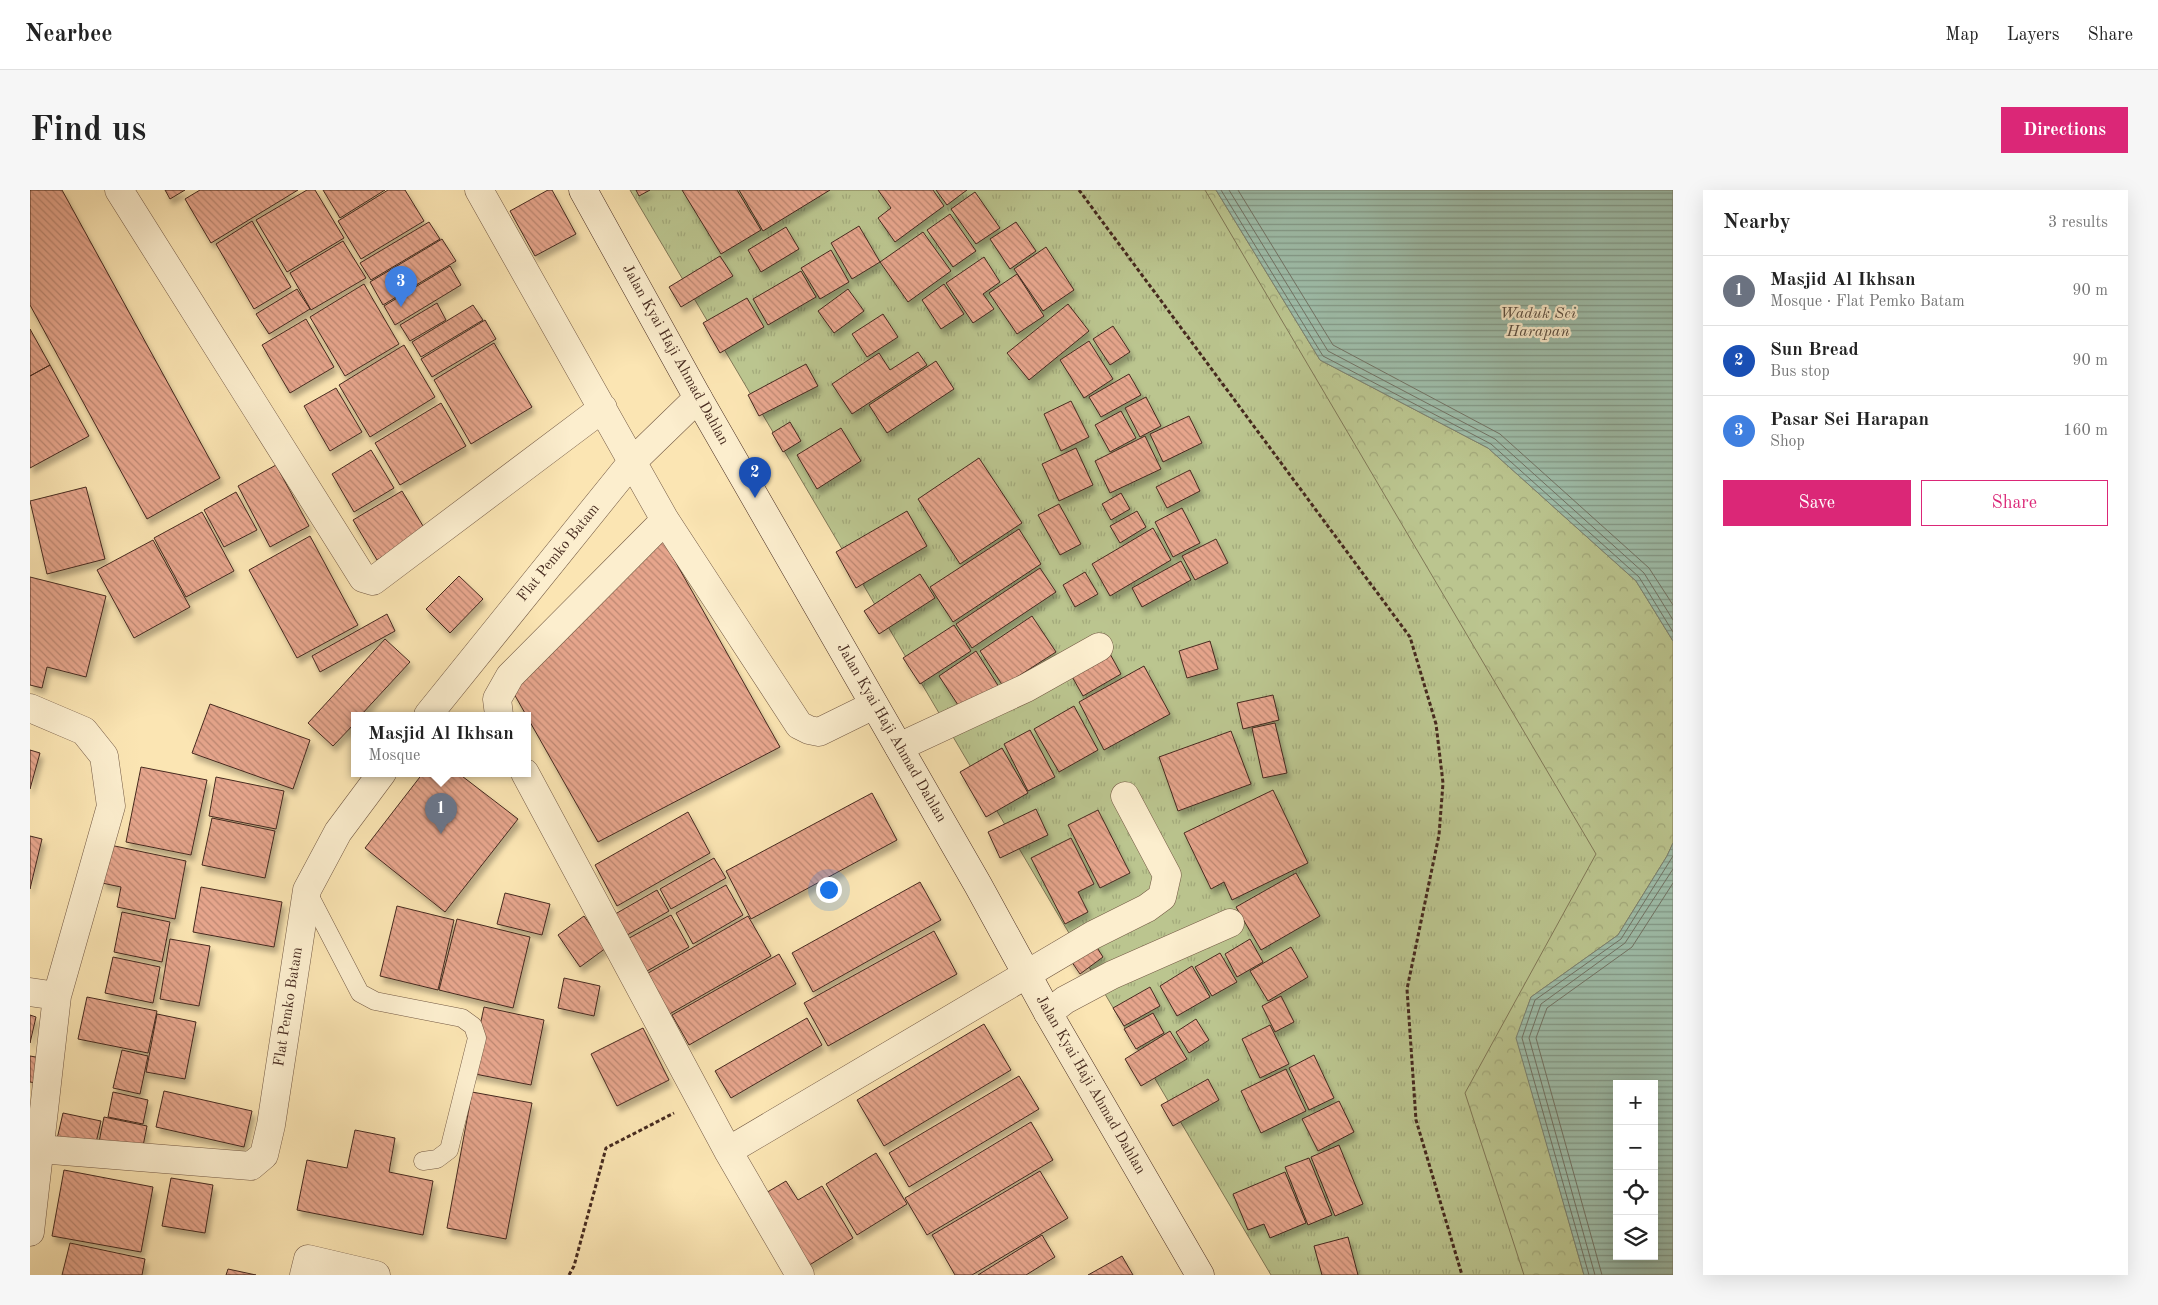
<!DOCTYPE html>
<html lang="en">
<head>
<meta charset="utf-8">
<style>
	body { margin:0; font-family:"Old Standard TT",serif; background:#f6f6f6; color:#222 }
	.controls { position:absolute; right:15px; bottom:15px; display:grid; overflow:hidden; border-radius:0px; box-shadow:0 5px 20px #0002 }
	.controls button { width:45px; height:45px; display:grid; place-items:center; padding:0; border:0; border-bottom:1px solid #e0e0e0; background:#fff; color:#222; font:25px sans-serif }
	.you { position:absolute; left:798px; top:699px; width:18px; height:18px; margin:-12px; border:4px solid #fff; border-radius:50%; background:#1a73e8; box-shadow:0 0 0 8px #1a73e833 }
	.badge { display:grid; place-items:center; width:32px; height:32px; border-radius:50%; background:#db2777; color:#fff; font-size:16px; font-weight:700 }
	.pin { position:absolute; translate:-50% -41px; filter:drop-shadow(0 1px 2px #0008) }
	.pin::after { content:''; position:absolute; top:26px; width:18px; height:15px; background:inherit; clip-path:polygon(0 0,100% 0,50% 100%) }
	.popup { position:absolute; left:321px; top:522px; width:180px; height:65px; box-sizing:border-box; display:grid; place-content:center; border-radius:0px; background:#fff; filter:drop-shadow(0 1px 4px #0005); font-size:16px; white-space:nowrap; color:#767676 }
	.popup b { font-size:19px; color:#222 }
	.popup::after { content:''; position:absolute; left:50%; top:100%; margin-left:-10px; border:10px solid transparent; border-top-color:#fff }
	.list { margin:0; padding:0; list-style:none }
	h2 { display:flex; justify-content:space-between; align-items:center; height:65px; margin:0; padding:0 20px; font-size:21px }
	h2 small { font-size:16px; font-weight:400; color:#767676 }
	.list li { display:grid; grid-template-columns:32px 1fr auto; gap:15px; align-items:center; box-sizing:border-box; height:70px; padding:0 20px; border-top:1px solid #e0e0e0 }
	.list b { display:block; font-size:19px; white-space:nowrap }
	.list p { margin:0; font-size:16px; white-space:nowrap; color:#767676 }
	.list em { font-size:16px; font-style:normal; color:#767676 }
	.actions { display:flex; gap:10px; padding:15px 20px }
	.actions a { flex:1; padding:11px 0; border:1px solid #db2777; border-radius:0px; text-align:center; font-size:18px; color:#db2777 }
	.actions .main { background:#db2777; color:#fff }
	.icon { flex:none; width:28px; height:28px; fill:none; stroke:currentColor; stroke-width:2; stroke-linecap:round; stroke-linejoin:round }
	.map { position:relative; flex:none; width:1643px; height:1085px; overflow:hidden; border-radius:0px }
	header { display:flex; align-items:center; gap:30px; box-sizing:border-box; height:70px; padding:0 25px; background:#fff; border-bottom:1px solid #e0e0e0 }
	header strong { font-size:24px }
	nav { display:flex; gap:28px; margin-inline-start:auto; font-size:18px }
	.intro { display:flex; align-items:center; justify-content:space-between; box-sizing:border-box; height:120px; padding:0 30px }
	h1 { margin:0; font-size:35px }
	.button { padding:12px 22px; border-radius:0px; background:#db2777; color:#fff; font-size:18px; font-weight:700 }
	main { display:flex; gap:30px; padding:0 30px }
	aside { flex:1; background:#fff; border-radius:0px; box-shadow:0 5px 20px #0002 }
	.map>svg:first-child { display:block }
	.forest { fill:url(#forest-crowns); stroke:#807857 }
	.park { fill:url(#park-tufts); stroke:#807857 }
	.water { fill:url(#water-rules); stroke:#7b8374; fill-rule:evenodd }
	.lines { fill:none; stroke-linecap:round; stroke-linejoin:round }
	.shore { stroke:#727466; stroke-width:1 }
	.building { fill:url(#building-back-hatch); stroke:#462a1f; filter:url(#shadow) }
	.service-casing { stroke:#735944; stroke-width:19 }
	.minor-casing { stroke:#735944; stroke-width:29 }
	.secondary-casing { stroke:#462a1f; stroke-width:29 }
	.path { stroke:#462a1f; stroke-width:3; stroke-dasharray:4 2.5; stroke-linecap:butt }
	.service { stroke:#fceece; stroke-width:18 }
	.minor { stroke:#fceece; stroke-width:28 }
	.secondary { stroke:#fceece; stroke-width:28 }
	.labels { text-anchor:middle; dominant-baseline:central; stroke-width:4.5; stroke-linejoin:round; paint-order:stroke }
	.street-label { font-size:15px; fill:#462a1f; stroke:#fceece }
	.water-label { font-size:16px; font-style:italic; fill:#5c4f42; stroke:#fceece }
</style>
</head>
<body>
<header>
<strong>Nearbee</strong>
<nav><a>Map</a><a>Layers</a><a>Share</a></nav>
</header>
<div class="intro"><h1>Find us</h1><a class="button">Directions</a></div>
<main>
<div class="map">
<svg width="1643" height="1085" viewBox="0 0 1643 1085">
	<defs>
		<pattern id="forest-crowns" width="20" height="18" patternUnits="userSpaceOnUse" patternTransform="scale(1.25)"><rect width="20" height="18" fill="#bbc58f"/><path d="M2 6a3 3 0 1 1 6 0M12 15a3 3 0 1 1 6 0" fill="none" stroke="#a2a97b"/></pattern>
		<pattern id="park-tufts" width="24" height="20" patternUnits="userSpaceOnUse" patternTransform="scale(1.25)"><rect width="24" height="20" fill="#bbc58f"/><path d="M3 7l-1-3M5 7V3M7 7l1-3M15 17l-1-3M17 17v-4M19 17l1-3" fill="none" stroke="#a2a97b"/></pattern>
		<pattern id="water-rules" width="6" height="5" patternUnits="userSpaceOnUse" patternTransform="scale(1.25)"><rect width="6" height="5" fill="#9fbfac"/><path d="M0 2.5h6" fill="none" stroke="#839b8b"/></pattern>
		<pattern id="building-back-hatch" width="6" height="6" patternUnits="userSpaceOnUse" patternTransform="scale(1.25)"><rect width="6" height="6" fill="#e6a58c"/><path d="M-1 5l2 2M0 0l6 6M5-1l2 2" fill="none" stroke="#bc8772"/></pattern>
		<filter id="shadow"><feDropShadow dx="3" dy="5.5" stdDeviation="2.5" flood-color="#0004"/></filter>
	</defs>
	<rect width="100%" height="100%" fill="#fbe5b3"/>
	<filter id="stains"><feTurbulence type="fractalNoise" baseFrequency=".004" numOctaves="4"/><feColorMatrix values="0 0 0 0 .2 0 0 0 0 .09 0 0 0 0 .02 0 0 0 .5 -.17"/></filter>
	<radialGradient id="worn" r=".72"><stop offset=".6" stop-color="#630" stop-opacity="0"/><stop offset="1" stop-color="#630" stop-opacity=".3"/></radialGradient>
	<!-- forest -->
	<path class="forest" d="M1123,0H1186L1290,170L1458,258L1606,391L1643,451V653L1637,666L1588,745L1501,807L1487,848L1554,1085H1400Z"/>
	<!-- park -->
	<path class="park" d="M600,0H1175L1566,664L1435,903L1494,1085H1241Z"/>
	<!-- water -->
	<path class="water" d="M1186,0H1643V451L1606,391L1458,258L1290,170Z
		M1643,653V1085H1554L1486,848L1501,807L1588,745L1637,666ZM1587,894H1624V1066H1587Z"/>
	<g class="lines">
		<!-- shore -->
		<path class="shore" d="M1191,0L1293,166L1461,254L1609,387L1643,442
			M1199,0L1298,161L1465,249L1614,383L1643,430
			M1208,0L1303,155L1470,244L1619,378L1643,415
			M1559,1085L1492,848L1505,810L1591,749L1643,666
			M1565,1085L1499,848L1511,814L1595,753L1643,679
			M1572,1085L1506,848L1517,818L1602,757L1643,693"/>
	</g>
	<!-- building -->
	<path class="building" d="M0,0H32L190,288L117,329L0,115Z
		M135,0H155L140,9Z
		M170,0H268L181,53L155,9Z
		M277,0H285L314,48L257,82L226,30Z
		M293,0H355L310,28Z
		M358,0H375L394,31L331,69L308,31Z
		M518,0H522L546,44L505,66L480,21Z
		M606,0H620L609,6Z
		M652,0H707L731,40L691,64Z
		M709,0H800L733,41Z
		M848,0H903L914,16L865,52L848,28L861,18Z
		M906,0H937L917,15Z
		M945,2L970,38L946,54L921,19Z
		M920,24L946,61L923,77L897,40Z
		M222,31L261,97L224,119L186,54Z
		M399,32L410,49L341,90L330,73Z
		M986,32L1006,61L980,79L960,49Z
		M829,36L850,72L822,89L801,53Z
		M756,37L769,59L731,82L718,60Z
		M893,42L921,81L878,112L850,72Z
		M412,49L426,71L353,115L340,92Z
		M313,51L336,88L281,120L260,83Z
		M1016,57L1044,100L1013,121L984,79Z
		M801,60L819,92L790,109L771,78Z
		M690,66L703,86L651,117L639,97Z
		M954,67L970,92L953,104L964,119L943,133L916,93Z
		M420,76L431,95L365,135L354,116Z
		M771,81L786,107L738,135L723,109Z
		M987,84L1014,126L987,144L959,103Z
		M334,94L369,154L315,186L280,127Z
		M914,94L934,124L911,139L892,110Z
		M267,99L280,119L239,144L226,124Z
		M818,99L834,121L804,143L788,121Z
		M717,108L734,137L690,163L673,133Z
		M407,113L416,130L380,151L370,135Z
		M1038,114L1059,141L999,190L977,163Z
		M443,115L453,130L391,167L382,152Z
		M853,124L868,147L837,167L822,144Z
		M276,129L304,177L260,203L232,155Z
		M455,130L466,149L402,187L391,169Z
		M1083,136L1100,162L1080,175L1063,149Z
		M0,139L20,175L0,186Z
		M1059,151L1083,189L1054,208L1030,170Z
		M464,153L502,217L441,254L404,190Z
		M374,155L405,207L340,247L309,195Z
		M888,162L897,175L822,224L802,194L849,163L860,180Z
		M906,171L924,199L857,243L839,215Z
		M776,174L788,196L729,226L718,205Z
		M20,175L59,246L0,278V186Z
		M1099,184L1111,205L1071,227L1059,207Z
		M306,198L332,242L300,261L274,216Z
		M1116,207L1131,236L1110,247L1095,218Z
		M1041,211L1059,247L1031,261L1014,224Z
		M411,213L436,256L370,295L345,253Z
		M1091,221L1106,248L1080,262L1065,235Z
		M1159,226L1172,253L1133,272L1120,244Z
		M760,232L771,251L753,262L742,243Z
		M811,238L831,271L787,299L767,265Z
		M1115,246L1131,279L1080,303L1065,271Z
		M1046,258L1063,295L1029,311L1012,274Z
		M341,260L364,298L324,322L302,284Z
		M949,268L992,333L930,374L888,309Z
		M246,275L279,336L240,357L208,296Z
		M1160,280L1170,301L1137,318L1126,297Z
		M56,297L75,369L17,384L0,311Z
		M372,301L396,341L347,370L323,330Z
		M206,302L227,340L194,357L174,320Z
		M1091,303L1100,319L1081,330L1072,314Z
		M1029,314L1051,354L1030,365L1008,325Z
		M1152,318L1170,353L1143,367L1125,332Z
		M877,321L897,356L826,398L806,362Z
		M1107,321L1116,337L1090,353L1080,336Z
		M172,322L204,381L156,407L124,348Z
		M1123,338L1141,370L1080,406L1062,374Z
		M989,339L1011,374L923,432L900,397Z
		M280,346L328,435L267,468L219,380Z
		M632,348L750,557L568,652L483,502Z
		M1186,349L1198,373L1165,390L1152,366Z
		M123,350L160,417L104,448L67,380Z
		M1151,371L1161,390L1112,417L1102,398Z
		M1010,378L1026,402L942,458L926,434Z
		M1055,382L1068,404L1045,417L1033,395Z
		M890,384L905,408L849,444L834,421Z
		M429,386L453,409L420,443L396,419Z
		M0,387L76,406L56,487L17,477L12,498L0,495Z
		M357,424L365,441L290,482L282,466Z
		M1002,426L1026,462L973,496L950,461Z
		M924,435L941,461L890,494L873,468Z
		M355,449L380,472L331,525H325V533L303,556L278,533Z
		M1180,451L1188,479L1157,488L1149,461Z
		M946,461L969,497L932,521L909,486Z
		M1079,462L1091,484L1053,506L1040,483Z
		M1114,476L1140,524L1074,560L1049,512Z
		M1243,505L1249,530L1213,539L1207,513Z
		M180,514L280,550L263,599L162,563Z
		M1044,516L1068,560L1029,582L1004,539Z
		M1245,533L1257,583L1233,588L1222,538Z
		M1000,540L1025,587L998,601L974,554Z
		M1201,541L1221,594L1148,621L1129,567Z
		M972,558L998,603L956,627L930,582Z
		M0,560L10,563L0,599Z
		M111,577L177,590L161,665L96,652Z
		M393,583H428L488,629L415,722L335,658Z
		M186,587L254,601L246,639L179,626Z
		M1243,600L1278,673L1202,710L1194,692L1181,699L1154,643Z
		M842,603L867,650L721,729L696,681Z
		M1006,619L1018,645L970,668L958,642Z
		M1068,620L1100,683L1070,698L1038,635Z
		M658,622L680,663L587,716L565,675Z
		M182,628L245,641L235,688L172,675Z
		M0,646L12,649L0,699Z
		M1041,648L1064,694L1048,702L1058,722L1035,734L1001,668Z
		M80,655L156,671L145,729L87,717L91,697L72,693Z
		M684,668L696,688L641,719L630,699Z
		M1266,683L1290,726L1231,760L1206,717Z
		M890,692L911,730L783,802L762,763Z
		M696,695L713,725L663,754L646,723Z
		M171,697L252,712L244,757L163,742Z
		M627,700L639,721L592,748L580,727Z
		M475,703L520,714L512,745L467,734Z
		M367,716L424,730L408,800L350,786Z
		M92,722L140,732L132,772L84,762Z
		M641,725L659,757L610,785L592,752Z
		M554,726L576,758L550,777L528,745Z
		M718,726L741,766L636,826L613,786Z
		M427,729L500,747L483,818L409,800Z
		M904,741L927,784L798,856L774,813Z
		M1061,748L1073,767L1050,784L1037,765Z
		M140,749L180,756L169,816L130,809Z
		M1220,749L1233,772L1207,787L1195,764Z
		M1261,757L1278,787L1238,811L1220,781Z
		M1190,763L1207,792L1182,806L1165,777Z
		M749,764L766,794L659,855L642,825Z
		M83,767L130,777L123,813L75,803Z
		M1162,776L1180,807L1147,826L1130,796Z
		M534,788L570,796L564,826L528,818Z
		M1120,797L1130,816L1094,836L1083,818Z
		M1251,806L1264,832L1245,842L1232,816Z
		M57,807L127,821L118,863L48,849Z
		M454,817L514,830L501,895L440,883Z
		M1123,823L1134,843L1106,859L1094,839Z
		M127,824L166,832L155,889L116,882Z
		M0,825L6,827L0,853Z
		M777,828L792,855L701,908L685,881Z
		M1166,829L1179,850L1159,863L1146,842Z
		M954,834L981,880L854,956L827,910Z
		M1240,835L1259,874L1230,888L1212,849Z
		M613,838L639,890L587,916L561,864Z
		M1140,841L1157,869L1111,896L1095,869Z
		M92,860L118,866L110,904L83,898Z
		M1284,865L1304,908L1279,920L1259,878Z
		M0,866L17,869L12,894L0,892Z
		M1256,879L1276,921L1231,943L1211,901Z
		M989,886L1009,919L879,997L859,963Z
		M1178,889L1189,910L1143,936L1131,915Z
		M134,901L222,921L214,957L126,937Z
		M83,902L118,910L113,934L78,927Z
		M442,902L502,913L476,1049L417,1038Z
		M1309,911L1324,942L1288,961L1272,929Z
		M33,923L71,931L65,957L27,949Z
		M74,927L117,936L112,961L69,952Z
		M1001,932L1023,970L897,1045L875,1008Z
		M325,940L365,948L359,982L403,991L393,1045L267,1020L277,970L317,978Z
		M1309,955L1333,1014L1305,1026L1281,967Z
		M846,963L877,1014L827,1045L796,994Z
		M1279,968L1302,1025L1278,1035L1255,977Z
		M34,980L123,997L111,1062L22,1046Z
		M1010,981L1038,1028L942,1085H925L902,1045Z
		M1255,982L1276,1033L1240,1048L1234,1034L1218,1040L1203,1004Z
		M141,988L183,995L175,1043L132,1036Z
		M756,991L768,1010L792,996L823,1048L773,1079L729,1007Z
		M1012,1045L1025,1067L996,1085H948Z
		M1318,1047L1328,1085H1292L1284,1056Z
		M40,1053L115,1069L112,1085H32Z
		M1092,1066L1103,1085H1058Z
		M198,1079L226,1085H196Z"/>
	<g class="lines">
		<!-- service casing -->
		<g class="service-casing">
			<path id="service" d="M277,701L330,803L345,811L432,828L443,836L447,848L419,960L407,969L393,971"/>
		</g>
		<!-- minor casing -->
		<g class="minor-casing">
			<path id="minor" d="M89,0L333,388L343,391L573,218
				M449,0L635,330L769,535L779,540L789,542L844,515
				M0,518L54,541L74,566L81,616L27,806L0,1042
				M398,525L602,272L668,208
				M469,525L467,509L480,486L635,330
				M869,557L996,498L1069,457
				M495,583L698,961L770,1085
				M0,802L27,806
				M1018,823L1035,810L1082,785L1200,733
				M9,959L221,976L234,965L241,935L277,700L308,642L352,583
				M698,961L1063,745L1117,718L1132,707L1137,685L1095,606
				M274,1085L278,1069L346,1085"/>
		</g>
		<!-- secondary casing -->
		<g class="secondary-casing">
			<path id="secondary" d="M553,0L668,208L948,695L1018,823L1170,1085"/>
		</g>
		<!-- path -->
		<path class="path" d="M1049,0L1380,447L1406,534L1413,593L1409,645L1377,799L1386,930L1432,1085
			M539,1085L544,1076L576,958L644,923"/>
		<!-- service -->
		<use href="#service" class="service"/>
		<!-- minor -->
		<use href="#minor" class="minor"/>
		<!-- secondary -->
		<use href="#secondary" class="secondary"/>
	</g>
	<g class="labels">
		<!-- street labels -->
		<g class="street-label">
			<text transform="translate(645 165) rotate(61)">Jalan Kyai Haji Ahmad Dahlan</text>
			<text transform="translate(529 363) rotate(-51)">Flat Pemko Batam</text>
			<text transform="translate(861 543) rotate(60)">Jalan Kyai Haji Ahmad Dahlan</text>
			<text transform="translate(259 817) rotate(-81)">Flat Pemko Batam</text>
			<text transform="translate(1060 895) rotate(60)">Jalan Kyai Haji Ahmad Dahlan</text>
		</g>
		<!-- water labels -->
		<g class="water-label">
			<text x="1508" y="124">Waduk Sei<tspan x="1508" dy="18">Harapan</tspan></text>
		</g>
	</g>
	<rect width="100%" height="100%" filter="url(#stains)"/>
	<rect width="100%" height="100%" fill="url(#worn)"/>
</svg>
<div class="controls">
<button>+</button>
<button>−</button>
<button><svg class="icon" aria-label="locate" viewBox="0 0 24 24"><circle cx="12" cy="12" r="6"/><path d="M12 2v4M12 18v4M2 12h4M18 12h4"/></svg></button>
<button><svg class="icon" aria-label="layers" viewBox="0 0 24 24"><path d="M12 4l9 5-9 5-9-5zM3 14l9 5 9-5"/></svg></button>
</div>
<div class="you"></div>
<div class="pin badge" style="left:411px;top:644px;background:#6b7280">1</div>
<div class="popup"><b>Masjid Al Ikhsan</b>Mosque</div>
<div class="pin badge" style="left:725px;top:308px;background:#1a4fb4">2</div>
<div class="pin badge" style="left:371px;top:117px;background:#3f7fe0">3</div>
</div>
<aside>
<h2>Nearby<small>3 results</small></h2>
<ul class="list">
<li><span class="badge" style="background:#6b7280">1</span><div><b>Masjid Al Ikhsan</b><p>Mosque · Flat Pemko Batam</p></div><em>90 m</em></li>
<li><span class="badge" style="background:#1a4fb4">2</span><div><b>Sun Bread</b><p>Bus stop</p></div><em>90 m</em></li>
<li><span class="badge" style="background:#3f7fe0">3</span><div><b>Pasar Sei Harapan</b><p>Shop</p></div><em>160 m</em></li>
</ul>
<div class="actions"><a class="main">Save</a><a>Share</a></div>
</aside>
</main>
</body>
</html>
